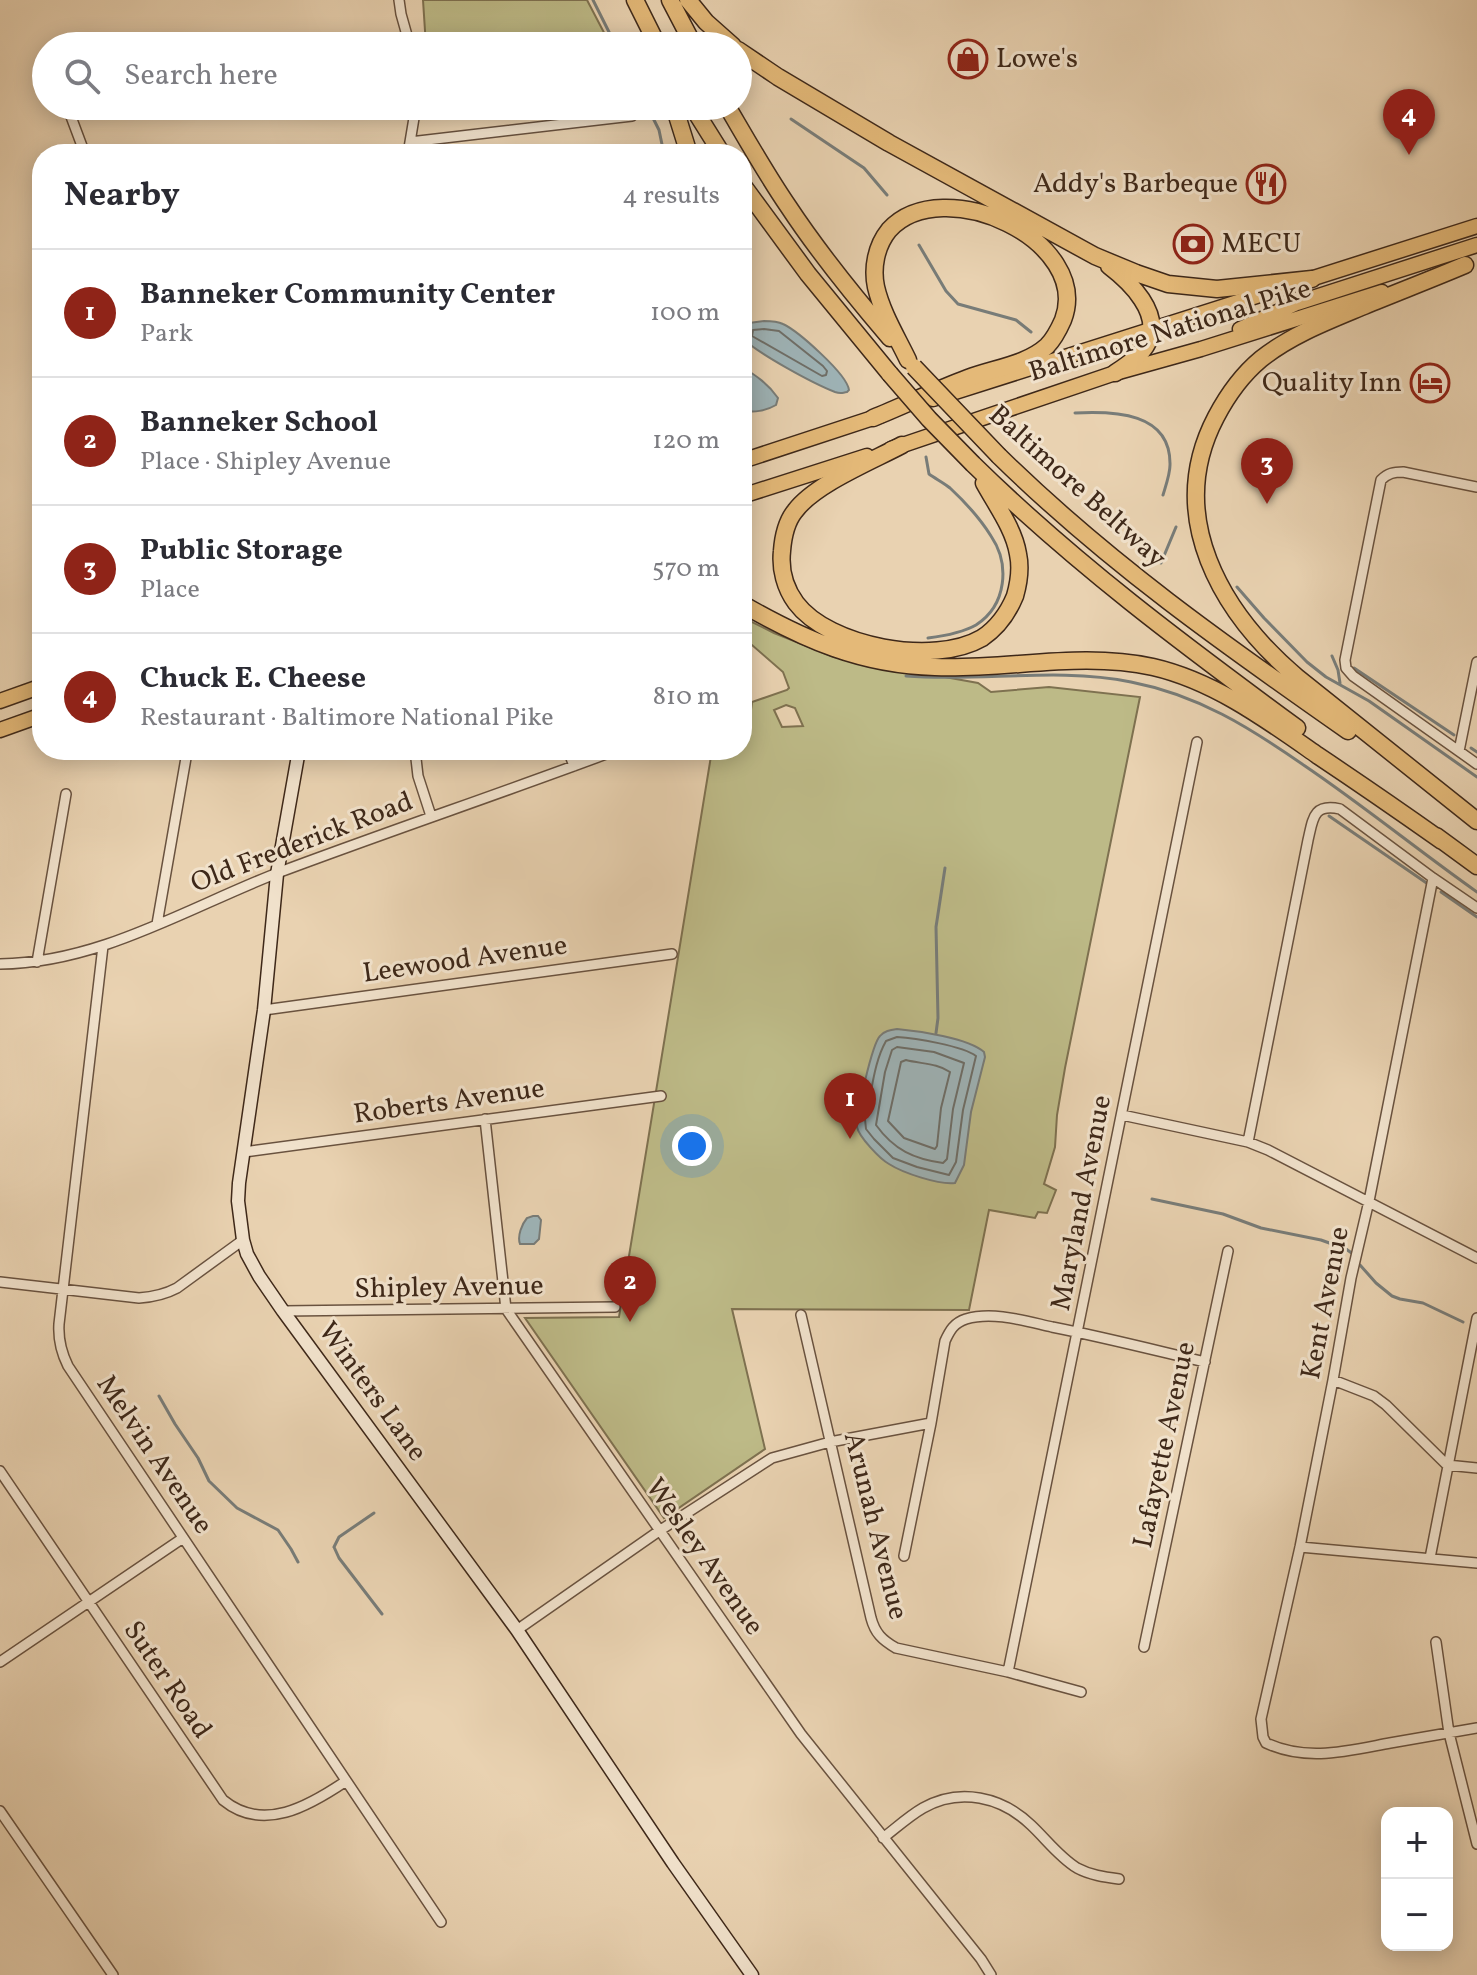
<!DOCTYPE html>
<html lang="en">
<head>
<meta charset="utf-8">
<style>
	body { margin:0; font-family:Vollkorn,serif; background:#f2f2f3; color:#2b2b33 }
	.controls { position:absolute; right:24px; bottom:24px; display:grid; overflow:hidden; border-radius:16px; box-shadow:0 4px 20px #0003 }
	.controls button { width:72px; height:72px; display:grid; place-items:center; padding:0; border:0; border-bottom:2px solid #e1e1e2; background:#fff; color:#2b2b33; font:40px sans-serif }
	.you { position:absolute; left:692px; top:1146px; width:28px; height:28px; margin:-20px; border:6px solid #fff; border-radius:50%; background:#1a73e8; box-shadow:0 0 0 12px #1a73e833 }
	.badge { display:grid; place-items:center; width:52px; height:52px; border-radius:50%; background:#8f2418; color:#fff; font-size:26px; font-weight:700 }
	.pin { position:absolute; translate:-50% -66px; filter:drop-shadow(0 2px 4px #0008) }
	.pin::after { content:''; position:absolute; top:42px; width:28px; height:24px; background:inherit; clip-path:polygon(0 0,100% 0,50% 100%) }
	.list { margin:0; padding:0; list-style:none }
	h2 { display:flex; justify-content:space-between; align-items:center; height:104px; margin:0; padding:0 32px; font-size:34px }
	h2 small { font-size:26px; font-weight:400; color:#7c7c81 }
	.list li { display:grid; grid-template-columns:52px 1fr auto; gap:24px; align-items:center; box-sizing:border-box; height:128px; padding:0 32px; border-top:2px solid #e1e1e2 }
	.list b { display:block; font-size:30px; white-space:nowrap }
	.list p { margin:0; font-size:26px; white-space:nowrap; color:#7c7c81 }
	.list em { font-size:26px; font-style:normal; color:#7c7c81 }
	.icon { flex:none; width:44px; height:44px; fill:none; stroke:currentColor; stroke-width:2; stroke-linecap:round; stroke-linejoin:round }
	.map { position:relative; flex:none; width:1477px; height:1975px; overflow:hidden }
	.search { position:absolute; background:#fff; box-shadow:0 4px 20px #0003; left:32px; top:32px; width:720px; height:88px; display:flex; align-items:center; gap:20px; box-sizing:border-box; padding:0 28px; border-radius:44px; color:#7c7c81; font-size:30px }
	.panel { position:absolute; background:#fff; box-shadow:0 4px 20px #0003; left:32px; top:144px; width:720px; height:616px; border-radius:32px }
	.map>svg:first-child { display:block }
	.green { fill:#bdba87; stroke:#7e7150; stroke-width:2; fill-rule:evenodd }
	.water { fill:#9eb4b8; stroke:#787c78; stroke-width:2 }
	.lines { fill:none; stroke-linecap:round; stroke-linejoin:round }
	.shore { stroke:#6e6e68; stroke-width:2 }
	.stream { stroke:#787c78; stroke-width:3 }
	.street-casing { stroke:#69523f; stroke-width:12 }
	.secondary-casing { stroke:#3e2819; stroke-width:15 }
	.primary-casing { stroke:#3e2819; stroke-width:17 }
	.highway-casing { stroke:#3e2819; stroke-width:19 }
	.street { stroke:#f1e2cc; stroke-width:9 }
	.secondary { stroke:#f1e2cc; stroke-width:12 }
	.primary { stroke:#e4b978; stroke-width:14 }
	.highway { stroke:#e4b978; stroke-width:16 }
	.highway-bridge-casing { stroke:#3e2819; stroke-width:19; stroke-linecap:butt }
	.highway-bridge { stroke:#e4b978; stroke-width:16 }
	.labels { text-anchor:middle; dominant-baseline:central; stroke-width:6; stroke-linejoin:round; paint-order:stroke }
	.poi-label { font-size:28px; fill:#3e2819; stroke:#f1e2cc; text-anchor:start }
	.street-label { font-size:28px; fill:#3e2819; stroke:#f1e2cc }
</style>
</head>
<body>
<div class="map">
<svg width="1477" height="1975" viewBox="0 0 1477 1975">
	<rect width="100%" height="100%" fill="#e9d2b1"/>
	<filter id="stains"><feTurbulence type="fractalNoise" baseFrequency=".0025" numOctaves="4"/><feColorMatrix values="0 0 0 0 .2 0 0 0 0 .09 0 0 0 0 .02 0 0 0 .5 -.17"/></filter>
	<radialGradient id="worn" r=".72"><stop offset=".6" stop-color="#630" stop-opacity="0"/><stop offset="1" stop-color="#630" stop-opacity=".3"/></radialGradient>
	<!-- green -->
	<path class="green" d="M423,0H587L611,46H426Z
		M742,617L774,633L834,657L978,683L991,692L1049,687L1140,697L1065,1068L1057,1115L1055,1147L1044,1184L1056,1190L1047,1213L1038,1212L1035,1218L989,1210L969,1310L732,1309L765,1449L664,1518L525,1318L619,1317L712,750H742V713L751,710L752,702L787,690L789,688L783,672L752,645L742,640ZM786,705L795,708L803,726L782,727L774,710Z"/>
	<!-- water -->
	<path class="water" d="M764,321C769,321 777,321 783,324C798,331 847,374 849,390L847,392C841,393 841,394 835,392C812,383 759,354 742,338V326L749,323Z
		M742,367C757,376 768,384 778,398L776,405C766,411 753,413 742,410Z
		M897,1029C919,1031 968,1038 984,1052L985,1057L971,1112L964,1165L955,1183C939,1185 903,1173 889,1164C880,1159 859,1137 857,1127C856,1116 872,1044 880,1036C884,1031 890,1030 897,1029Z
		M533,1216H538L541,1220L539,1239L534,1244H520C517,1236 522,1224 527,1218Z"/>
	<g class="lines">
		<!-- shore -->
		<path class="shore" d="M764,329L779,331L823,366L827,371L826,375L822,376L752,336L753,330Z
			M897,1037C915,1038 963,1046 976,1056L963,1110L956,1162L949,1175L917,1167L893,1158L874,1139L866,1129L865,1119C872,1094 873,1064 886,1041Z
			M897,1047L934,1052L964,1063L953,1109L947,1159L943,1163C914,1159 894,1150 876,1125L885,1072L892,1050Z
			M906,1060C921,1064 937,1063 950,1072L941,1108L937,1146L935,1149L904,1138L888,1121L901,1062Z"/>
		<!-- stream -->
		<path class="stream" d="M593,0L616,46
			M647,106L659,130L664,154
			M791,119L864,168L887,195
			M919,245L946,291L958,304L1016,320L1031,332
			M1075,413C1114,411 1171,412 1170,465C1170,474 1166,485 1163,495
			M926,457L929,474C936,479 944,483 950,488C964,501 981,520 991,536C1010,564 1007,605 976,625C962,633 944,636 928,638
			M1161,563L1176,527
			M1237,587L1264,618L1307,662L1326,677L1369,701L1477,777
			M1332,656L1338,670L1340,683
			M1354,668L1454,735
			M906,676C980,682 1058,667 1131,682C1198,695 1249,727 1305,766C1364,806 1419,851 1477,892
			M1471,748L1477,752
			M1329,816L1428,884
			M1441,892L1477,917
			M936,1033L938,1018L936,927L945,868
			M1152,1199L1223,1214L1261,1228L1321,1240L1346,1249L1353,1254
			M1360,1265L1376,1283L1392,1296L1400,1299L1423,1303L1463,1322
			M159,1396L175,1424L198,1458L209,1481L237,1508L278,1530L291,1549L298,1562
			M334,1547L339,1558L382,1614
			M334,1547L339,1537L374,1513"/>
		<!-- street casing -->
		<g class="street-casing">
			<path id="street" d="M399,0L401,14L410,46
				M67,106L85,154
				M410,142L632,116
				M408,154L416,106
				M1477,487L1403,472C1394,472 1388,473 1381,480L1345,660L1346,668L1353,676L1477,764
				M415,750L418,776L431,816
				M568,750L574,766
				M1459,751L1477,662
				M1433,878L1369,1201L1351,1278L1333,1380L1300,1547L1261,1719L1263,1737L1266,1743C1307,1762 1347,1751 1390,1743C1419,1738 1448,1733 1477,1728
				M157,924L186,758
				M103,946L59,1324C58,1340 61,1352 68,1366L441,1922
				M37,962L66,794
				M0,964C100,963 189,907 280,872C392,830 505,792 617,750
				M264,1010L672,954
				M1122,1115L1248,1142L1268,1150L1477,1258
				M485,1119L506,1309L801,1734L981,1959L991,1975
				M1248,1142L1308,840C1313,819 1313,803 1340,809L1433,878L1477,908
				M244,1152L661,1096
				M0,1282L139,1298C153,1297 164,1295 177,1288L243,1240
				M283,1311L615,1307
				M801,1315L871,1618C875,1633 882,1640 896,1648L1008,1672L1081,1692
				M1333,1380L1374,1396L1386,1405L1447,1465L1477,1468
				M0,1471L223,1800C263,1833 309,1806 346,1781
				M1300,1547L1477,1563
				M904,1556L931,1423L945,1341C950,1330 954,1323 966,1319C993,1311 1025,1321 1052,1327C1103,1337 1154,1350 1205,1362
				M1430,1558L1477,1318
				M517,1630L659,1531L772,1458L830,1442L931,1423
				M1436,1642L1449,1733L1477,1844
				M1144,1647L1228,1251
				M0,1662L183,1538
				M1008,1672L1197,742
				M0,1811L113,1975
				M883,1838C896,1828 909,1816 923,1808C960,1787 1002,1797 1031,1825C1046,1839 1059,1857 1077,1868C1090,1875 1104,1877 1119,1879"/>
		</g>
		<!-- secondary casing -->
		<g class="secondary-casing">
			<path id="secondary" d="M299,750L277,874L264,1010L239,1183L238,1201L243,1240L247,1254L259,1276L283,1311L517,1630L673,1863L752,1975"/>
		</g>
		<!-- primary casing -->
		<g class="primary-casing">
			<path id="primary" d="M1240,329L1297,303L1477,245
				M933,399L1477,226
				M891,449L1115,373L1201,349L1382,292
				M742,461L882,415
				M742,496L867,456
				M0,701L42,686
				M0,730L42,715"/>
		</g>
		<!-- highway casing -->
		<g class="highway-casing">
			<path id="highway" d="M635,0L658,46
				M670,0L694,46
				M688,0L706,22L733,46
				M738,50L778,77L889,143L1095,256L1136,273L1168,284L1217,289L1312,279
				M674,106L689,154
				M692,106L722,154
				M727,106C747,140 766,174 788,206C819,253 854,296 890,338
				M742,184L808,274L890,374
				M1465,265C1432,279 1398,292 1364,306C1328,321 1291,335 1261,359C1243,374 1227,396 1216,417C1164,516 1221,613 1298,678L1477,821
				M1109,266C1130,282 1162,313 1148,342C1142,355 1127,365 1115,373
				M873,418C905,405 936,390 968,378C994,368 1026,365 1047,346C1054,339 1059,329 1063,320C1093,241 943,171 889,230C876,246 872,268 876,287C882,313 897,337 908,360
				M902,445C872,461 815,484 795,511C786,522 783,538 782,551C780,569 785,588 796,603C829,647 934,666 982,638C997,628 1008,613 1015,596C1019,582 1021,568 1018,554C1014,529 996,505 984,483
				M999,456C1107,562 1225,645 1348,731
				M973,464C1074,563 1184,645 1297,728
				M742,604C805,640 861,665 935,667C1008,670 1080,651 1153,667C1214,681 1267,720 1317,755C1359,783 1401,812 1442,841
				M1436,836L1477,866"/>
		</g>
		<!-- street -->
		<use href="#street" class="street"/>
		<!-- secondary -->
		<use href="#secondary" class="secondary"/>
		<!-- primary -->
		<use href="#primary" class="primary"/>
		<!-- highway -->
		<use href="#highway" class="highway"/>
		<!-- highway-bridge casing -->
		<g class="highway-bridge-casing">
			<path id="highway-bridge" d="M914,367L999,456
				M890,374L929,419L973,464"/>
		</g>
		<!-- highway-bridge -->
		<use href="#highway-bridge" class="highway-bridge"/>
	</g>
	<!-- icons -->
	<defs>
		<g id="shop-ring" transform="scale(2)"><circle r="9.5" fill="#f1e2cc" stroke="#8f2418" stroke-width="1.5"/><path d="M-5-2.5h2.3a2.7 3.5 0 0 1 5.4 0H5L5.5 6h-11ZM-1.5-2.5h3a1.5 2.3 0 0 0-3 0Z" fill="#8f2418"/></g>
		<g id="restaurant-ring" transform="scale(2)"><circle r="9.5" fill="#f1e2cc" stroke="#8f2418" stroke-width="1.5"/><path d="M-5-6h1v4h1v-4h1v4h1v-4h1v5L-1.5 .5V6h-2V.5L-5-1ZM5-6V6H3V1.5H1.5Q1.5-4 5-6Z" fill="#8f2418"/></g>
		<g id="bank-ring" transform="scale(2)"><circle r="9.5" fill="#f1e2cc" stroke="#8f2418" stroke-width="1.5"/><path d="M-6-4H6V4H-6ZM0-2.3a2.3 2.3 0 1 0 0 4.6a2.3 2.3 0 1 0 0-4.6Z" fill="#8f2418"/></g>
		<g id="hotel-ring" transform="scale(2)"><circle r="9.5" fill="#f1e2cc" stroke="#8f2418" stroke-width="1.5"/><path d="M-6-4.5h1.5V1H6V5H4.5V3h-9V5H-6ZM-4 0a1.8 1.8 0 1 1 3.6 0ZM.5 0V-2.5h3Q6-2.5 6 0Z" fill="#8f2418"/></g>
	</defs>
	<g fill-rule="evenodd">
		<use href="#shop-ring" x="968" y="59"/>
		<use href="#restaurant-ring" x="1266" y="184"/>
		<use href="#bank-ring" x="1193" y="244"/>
		<use href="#hotel-ring" x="1430" y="383"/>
	</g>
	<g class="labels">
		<!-- poi labels -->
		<g class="poi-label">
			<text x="996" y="59">Lowe's</text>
			<text x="1238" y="184" text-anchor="end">Addy's Barbeque</text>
			<text x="1221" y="244">MECU</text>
			<text x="1402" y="383" text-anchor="end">Quality Inn</text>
		</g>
		<!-- street labels -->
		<g class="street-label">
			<text transform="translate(1170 331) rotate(-17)">Baltimore National Pike</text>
			<text transform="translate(1077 487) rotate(42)">Baltimore Beltway</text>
			<text transform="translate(302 843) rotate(-21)">Old Frederick Road</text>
			<text transform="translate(465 960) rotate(-8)">Leewood Avenue</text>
			<text transform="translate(449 1102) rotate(-8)">Roberts Avenue</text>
			<text transform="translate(1082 1203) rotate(-79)">Maryland Avenue</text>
			<text transform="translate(449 1288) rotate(-1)">Shipley Avenue</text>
			<text transform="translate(1326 1303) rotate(-79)">Kent Avenue</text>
			<text transform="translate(372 1392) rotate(54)">Winters Lane</text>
			<text transform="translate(1165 1445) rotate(-78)">Lafayette Avenue</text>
			<text transform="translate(154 1455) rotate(56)">Melvin Avenue</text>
			<text transform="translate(875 1526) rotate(76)">Arunah Avenue</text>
			<text transform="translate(704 1557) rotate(55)">Wesley Avenue</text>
			<text transform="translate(167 1680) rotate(56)">Suter Road</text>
		</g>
	</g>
	<rect width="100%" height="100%" filter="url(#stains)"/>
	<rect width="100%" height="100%" fill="url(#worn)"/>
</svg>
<div class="controls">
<button>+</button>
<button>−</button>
</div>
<div class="you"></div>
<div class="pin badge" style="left:850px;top:1139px">1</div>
<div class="pin badge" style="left:630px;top:1322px">2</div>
<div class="pin badge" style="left:1267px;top:504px">3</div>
<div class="pin badge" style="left:1409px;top:155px">4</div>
<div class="search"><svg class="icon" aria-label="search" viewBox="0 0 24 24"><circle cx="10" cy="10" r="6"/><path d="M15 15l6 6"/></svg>Search here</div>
<section class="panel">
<h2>Nearby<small>4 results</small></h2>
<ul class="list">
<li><span class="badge">1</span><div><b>Banneker Community Center</b><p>Park</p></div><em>100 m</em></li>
<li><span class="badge">2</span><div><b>Banneker School</b><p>Place · Shipley Avenue</p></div><em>120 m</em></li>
<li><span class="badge">3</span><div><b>Public Storage</b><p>Place</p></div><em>570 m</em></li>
<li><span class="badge">4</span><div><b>Chuck E. Cheese</b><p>Restaurant · Baltimore National Pike</p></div><em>810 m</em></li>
</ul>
</section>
</div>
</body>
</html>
